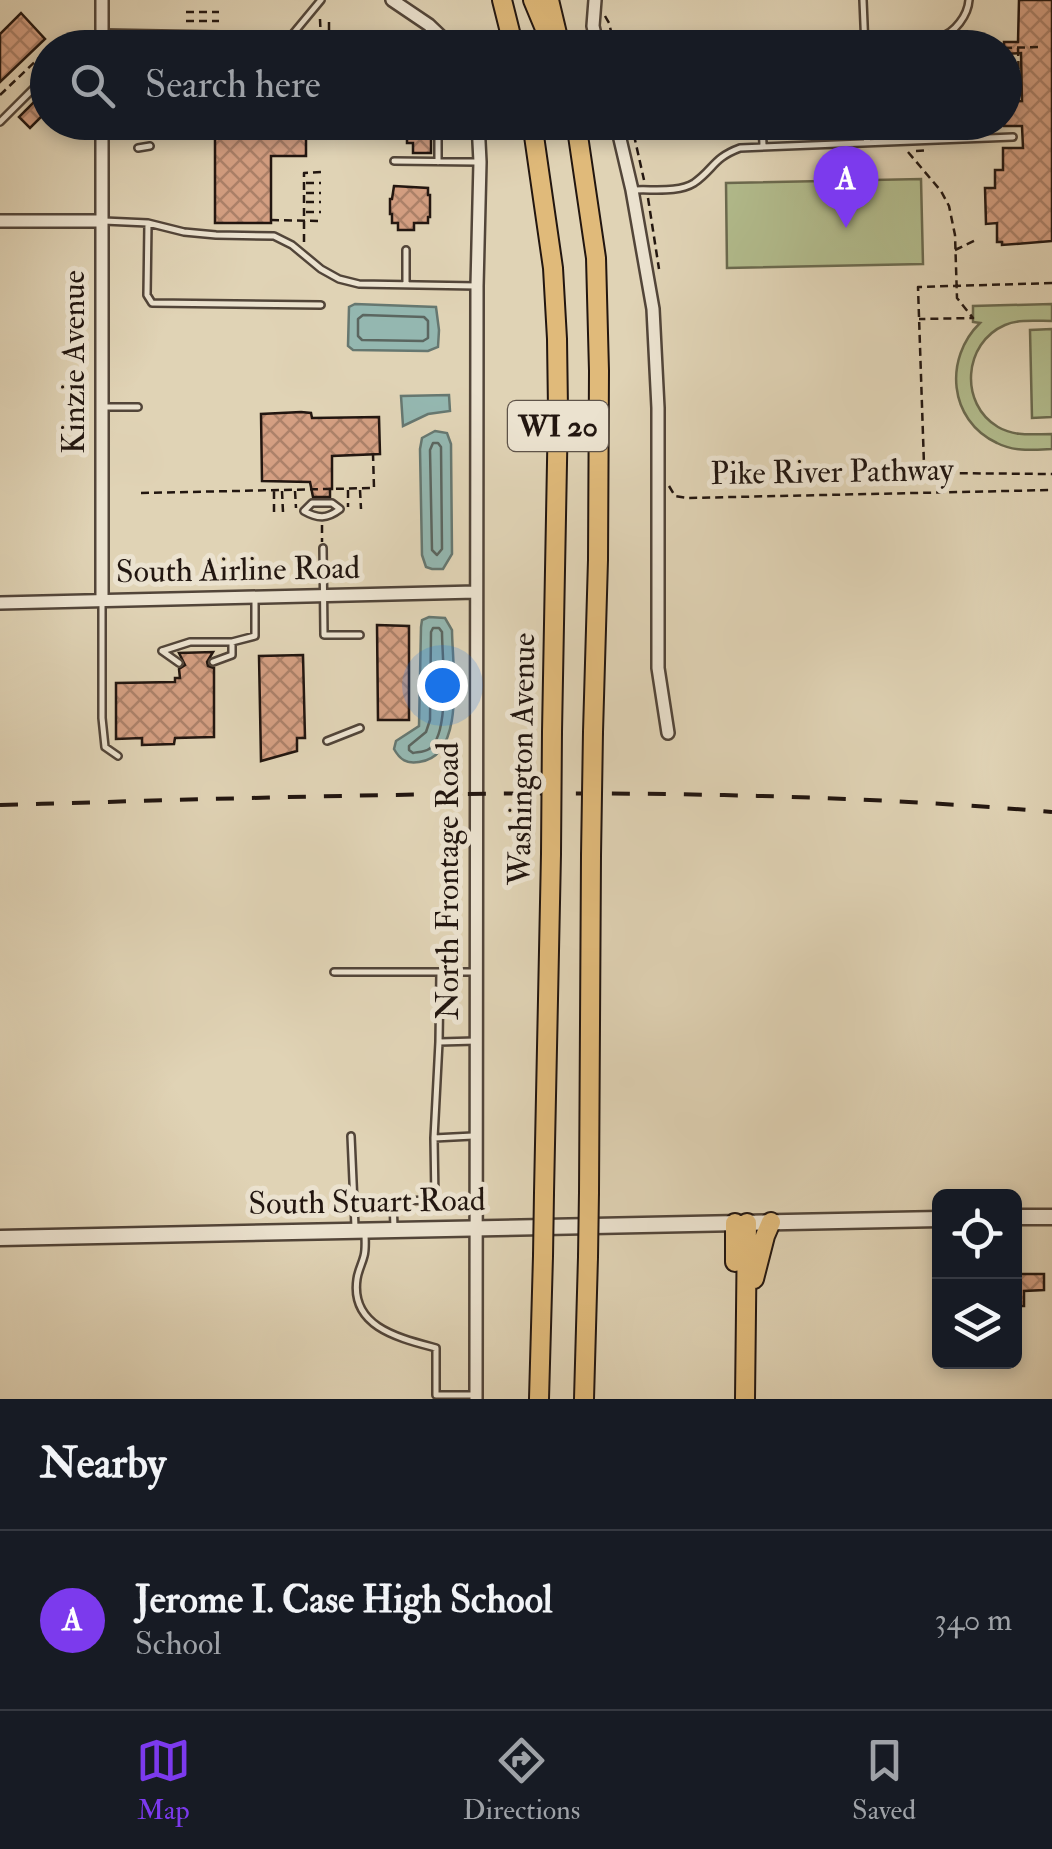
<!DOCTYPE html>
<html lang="en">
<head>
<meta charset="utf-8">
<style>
	body { margin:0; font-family:"IM FELL Double Pica",serif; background:#20242c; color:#f1f3f6 }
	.controls { position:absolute; right:30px; bottom:30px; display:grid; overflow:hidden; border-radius:15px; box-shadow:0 5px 15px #0003 }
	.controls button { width:90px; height:90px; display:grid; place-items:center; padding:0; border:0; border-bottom:2px solid #363941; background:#171b24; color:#f1f3f6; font:50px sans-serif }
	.you { position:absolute; left:442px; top:685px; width:35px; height:35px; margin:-25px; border:8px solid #fff; border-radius:50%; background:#1a73e8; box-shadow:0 0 0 15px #1a73e833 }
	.badge { display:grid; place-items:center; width:65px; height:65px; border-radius:50%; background:#7c3aed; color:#fff; font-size:32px; font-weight:700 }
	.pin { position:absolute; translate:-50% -82px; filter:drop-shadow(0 2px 5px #0008) }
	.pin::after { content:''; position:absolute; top:52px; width:35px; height:30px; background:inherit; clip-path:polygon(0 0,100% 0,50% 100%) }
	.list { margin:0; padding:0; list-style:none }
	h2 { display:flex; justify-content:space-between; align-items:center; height:130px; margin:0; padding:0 40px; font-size:42px }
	h2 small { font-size:32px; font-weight:400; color:#9ea1a6 }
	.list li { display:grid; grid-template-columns:65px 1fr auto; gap:30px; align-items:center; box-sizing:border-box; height:180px; padding:0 40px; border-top:2px solid #363941 }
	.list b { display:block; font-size:38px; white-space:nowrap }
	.list p { margin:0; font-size:32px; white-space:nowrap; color:#9ea1a6 }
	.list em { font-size:32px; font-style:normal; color:#9ea1a6 }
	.icon { flex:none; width:55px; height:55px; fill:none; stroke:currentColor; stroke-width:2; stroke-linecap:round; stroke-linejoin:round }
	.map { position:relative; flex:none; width:1052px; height:1399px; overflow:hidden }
	.search { position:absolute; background:#171b24; box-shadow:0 5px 15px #0003; left:30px; right:30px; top:30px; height:110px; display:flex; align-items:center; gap:25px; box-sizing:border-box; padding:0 35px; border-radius:55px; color:#9ea1a6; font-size:38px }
	.sheet { height:310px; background:#171b24 }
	nav { display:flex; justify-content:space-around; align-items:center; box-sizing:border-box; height:140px; border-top:2px solid #363941; background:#171b24; font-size:28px; color:#9ea1a6 }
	nav a { display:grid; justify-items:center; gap:5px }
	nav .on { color:#7c3aed }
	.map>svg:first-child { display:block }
	.pitch { fill:#b2bc8d; stroke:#6a694e; stroke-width:2.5 }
	.water { fill:#94b7b0; stroke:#667770; stroke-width:2.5 }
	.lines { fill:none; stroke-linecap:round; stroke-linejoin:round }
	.shore { stroke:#5b6660; stroke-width:2.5 }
	.building { fill:url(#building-cross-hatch); stroke:#221610; stroke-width:2.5 }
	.service-casing { stroke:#524539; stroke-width:10 }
	.minor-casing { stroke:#524539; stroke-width:16 }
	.tertiary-casing { stroke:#524539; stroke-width:19 }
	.primary-casing { stroke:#221610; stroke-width:22 }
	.path { stroke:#221610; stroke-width:2.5; stroke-dasharray:8 5; stroke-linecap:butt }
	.service { stroke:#ebe2cf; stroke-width:5 }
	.minor { stroke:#ebe2cf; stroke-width:11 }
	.tertiary { stroke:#ebe2cf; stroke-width:14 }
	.primary { stroke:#e0ba7a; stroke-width:18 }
	.rail { stroke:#221610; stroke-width:4; stroke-dasharray:18 18; stroke-linecap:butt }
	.primary-bridge-casing { stroke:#221610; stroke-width:22; stroke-linecap:butt }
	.primary-bridge { stroke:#e0ba7a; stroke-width:18 }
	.labels { text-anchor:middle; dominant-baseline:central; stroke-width:10; stroke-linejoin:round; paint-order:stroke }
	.shield { fill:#ebe2cf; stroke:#5e5349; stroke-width:2.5 }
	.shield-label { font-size:30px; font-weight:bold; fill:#221610 }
	.street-label { font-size:32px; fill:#221610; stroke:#ebe2cf }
</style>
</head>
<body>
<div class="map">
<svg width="1052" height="1399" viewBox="0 0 1052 1399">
	<defs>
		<pattern id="building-cross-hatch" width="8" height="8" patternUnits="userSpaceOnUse" patternTransform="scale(2.5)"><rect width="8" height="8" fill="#d49f82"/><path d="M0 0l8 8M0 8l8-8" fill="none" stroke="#ac8169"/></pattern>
	</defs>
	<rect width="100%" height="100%" fill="#e0d3b5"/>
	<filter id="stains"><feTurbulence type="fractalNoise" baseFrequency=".002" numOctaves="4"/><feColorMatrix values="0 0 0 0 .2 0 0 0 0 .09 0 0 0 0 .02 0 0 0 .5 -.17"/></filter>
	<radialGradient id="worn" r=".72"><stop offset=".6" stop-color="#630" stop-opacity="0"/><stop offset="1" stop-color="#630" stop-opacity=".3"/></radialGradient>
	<!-- pitch -->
	<path class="pitch" d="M921,179L923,264L727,268L726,183Z
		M1052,304V321C1037,321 1019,319 1005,325C963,343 959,404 998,427C1015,437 1033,434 1052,434V449C1033,450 1014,452 997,443C948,420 944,358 980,323L973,322V306Z
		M1052,329V417L1032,418L1030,330Z"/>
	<!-- water -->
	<path class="water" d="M355,304L436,307L439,330L438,347L428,351L353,350L348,346L349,307Z
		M449,395L450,411L428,414L403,426L401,396Z
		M435,431L447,433L451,444L452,554L443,569H432L426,567L422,555L420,449L422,438Z
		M429,617L445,618L452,630C452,664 467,757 419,762C407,764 400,760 394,749L396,741L419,726L421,627L422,620Z"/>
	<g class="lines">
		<!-- shore -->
		<path class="shore" d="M363,315L424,317L428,321V338L423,341L362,340L358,336V319Z
			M433,443H438L441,447L442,549L437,555L432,550L430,450Z
			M433,628H439L442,632C442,657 451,734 429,749C425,752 418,752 413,753L409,750V746L426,732L430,720L431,632Z"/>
	</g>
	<!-- building -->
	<path class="building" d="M1019,0H1052V241L1002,245V242H997V223L986,224L985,188H995V170H1003V148H1023L1022,126H1004V102L1022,101L1021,53L1004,54V42H1018Z
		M21,13L45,39L0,82V34Z
		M48,88V110L30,128L19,117Z
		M177,122H306V156H271V223H215V132H177Z
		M413,123H431V153H413V143H407V130H413Z
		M394,186L428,188V195H430V217H428V223H414V230H398V223H392V214H390V199H392Z
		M301,412L311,413L312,418L379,417L380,454L332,456V489H330V497H313L310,482L262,481L261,414Z
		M377,625L409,626V720H378Z
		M213,652L207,662L208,666L214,668V737L175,738L174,744L142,745V738L116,739V683L175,682V678H180L179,669L185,665L179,653Z
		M303,655L305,738H297V751L261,761L259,656Z
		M1014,1274H1044V1290L1024,1291V1306H1014Z"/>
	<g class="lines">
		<!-- service casing -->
		<g class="service-casing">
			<path id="service" d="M863,0L865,48
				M103,33L219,35
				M292,35L321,0
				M864,38C884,38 922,41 940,37C955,33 968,15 969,0
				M0,122L48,74
				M762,122L763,145
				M867,122V143
				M438,130V162
				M138,148L150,146
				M394,161L477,162
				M635,190C653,189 678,193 694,183C714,169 713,158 740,148L1013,137
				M104,221L148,223L184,232L216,235L274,236L292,245L321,269L339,279L359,284L477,286
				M148,223L147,295L152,303L321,305
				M406,285V250
				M102,407H138
				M312,503H332L340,509C327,519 318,519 304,511Z
				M323,548L324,635H360
				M102,604V718L105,747L118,756
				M162,651L190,642H232L255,636V600
				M162,651L179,663
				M213,662L232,655V642
				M327,741L360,728
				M334,972H476
				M440,972L439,1042L476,1041
				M351,1136L355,1227
				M434,1138L439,1042
				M394,1227L393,1201L435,1200L434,1138L473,1136
				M365,1233C365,1240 366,1249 364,1256C362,1264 358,1271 357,1279C350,1327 399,1338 436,1348V1395H473"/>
		</g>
		<!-- minor casing -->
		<g class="minor-casing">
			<path id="minor" d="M102,0V48
				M392,0L429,25L453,48
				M595,0L593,26L598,48
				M102,122V601
				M616,122L632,190L653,309L658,408V668L668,733
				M0,221H101
				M0,603L476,592
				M476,1399L477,286L480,162L478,122"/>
		</g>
		<!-- tertiary casing -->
		<g class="tertiary-casing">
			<path id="tertiary" d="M1014,1217H1052
				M0,1238L940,1219"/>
		</g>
		<!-- primary casing -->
		<g class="primary-casing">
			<path id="primary" d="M502,0L514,48
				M533,0L553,48
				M549,0L559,42
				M532,122L553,268L557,339L558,409L552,732
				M576,122L596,258L599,371L598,560L593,732
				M589,1192L591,856
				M544,1193L551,854
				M735,1223V1262
				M754,1279L765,1236L771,1222
				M539,1399L543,1256
				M584,1399L588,1257
				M745,1399L747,1223"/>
		</g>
		<!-- path -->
		<path class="path" d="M186,12H219
			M605,16L609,23L615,48
			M320,19L321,42
			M186,21H219
			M329,22V42
			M172,48H232
			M304,48V44C317,43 331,40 342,48
			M1004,48L1038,47
			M1018,48L1019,87
			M0,95L43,54L48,58
			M173,122V133H204
			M631,122L644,180
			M828,122V129
			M842,122V129
			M150,124H171
			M853,135L854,122
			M916,151L929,150
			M908,152L941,191L949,206L955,235L957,298L973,318L919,319
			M306,183H321
			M306,193H321
			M648,198L659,269
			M306,202H321
			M306,212H321
			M271,220L321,221
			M304,242V173L321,172
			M955,250L976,240
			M1052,283L918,287L924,465L929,471L937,473L1052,474
			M669,486L675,496L688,498L1052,490
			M348,490V507
			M360,490L361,509
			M274,491V512
			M282,491L283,512
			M295,491L296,508
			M141,493L374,488L373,454
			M322,525V542"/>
		<!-- service -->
		<use href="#service" class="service"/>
		<!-- minor -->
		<use href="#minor" class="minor"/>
		<!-- tertiary -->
		<use href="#tertiary" class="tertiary"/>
		<!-- primary -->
		<use href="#primary" class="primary"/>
		<!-- rail -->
		<path class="rail" d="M0,805C351,795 702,782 1052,812"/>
		<!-- primary-bridge casing -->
		<g class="primary-bridge-casing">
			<path id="primary-bridge" d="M551,854L552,732
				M591,856L593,732
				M543,1256L544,1193
				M588,1257L589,1192"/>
		</g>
		<!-- primary-bridge -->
		<use href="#primary-bridge" class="primary-bridge"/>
	</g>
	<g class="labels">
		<!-- shield labels -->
		<rect class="shield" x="508" y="401" width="100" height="50" rx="8"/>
		<g class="shield-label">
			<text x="558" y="426">WI 20</text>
		</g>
		<!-- street labels -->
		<g class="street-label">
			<text transform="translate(74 362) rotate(-90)">Kinzie Avenue</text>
			<text transform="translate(832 472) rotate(-1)">Pike River Pathway</text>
			<text transform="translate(238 570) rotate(-1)">South Airline Road</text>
			<text transform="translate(522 759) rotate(-89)">Washington Avenue</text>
			<text transform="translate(448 881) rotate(-90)">North Frontage Road</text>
			<text transform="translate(367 1202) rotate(-1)">South Stuart Road</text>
		</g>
	</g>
	<rect width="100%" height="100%" filter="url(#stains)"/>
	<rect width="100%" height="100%" fill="url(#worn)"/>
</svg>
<div class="controls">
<button><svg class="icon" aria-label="locate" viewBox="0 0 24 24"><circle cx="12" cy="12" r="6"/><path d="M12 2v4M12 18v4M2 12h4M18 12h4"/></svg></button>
<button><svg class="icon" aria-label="layers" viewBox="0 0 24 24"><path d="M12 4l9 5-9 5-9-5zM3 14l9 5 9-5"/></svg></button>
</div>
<div class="you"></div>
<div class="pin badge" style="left:846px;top:228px">A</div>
<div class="search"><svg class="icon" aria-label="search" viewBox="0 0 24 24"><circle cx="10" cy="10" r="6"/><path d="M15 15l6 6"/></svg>Search here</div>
</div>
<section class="sheet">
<h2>Nearby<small></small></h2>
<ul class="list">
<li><span class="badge">A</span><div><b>Jerome I. Case High School</b><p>School</p></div><em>340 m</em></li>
</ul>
</section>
<nav>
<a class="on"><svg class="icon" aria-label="map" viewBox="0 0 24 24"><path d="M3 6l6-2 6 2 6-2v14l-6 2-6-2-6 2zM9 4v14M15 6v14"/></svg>Map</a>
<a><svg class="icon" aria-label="directions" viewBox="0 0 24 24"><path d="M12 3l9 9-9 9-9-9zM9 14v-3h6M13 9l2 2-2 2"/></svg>Directions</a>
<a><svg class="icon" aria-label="saved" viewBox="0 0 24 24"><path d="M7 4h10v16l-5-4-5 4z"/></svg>Saved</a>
</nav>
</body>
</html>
